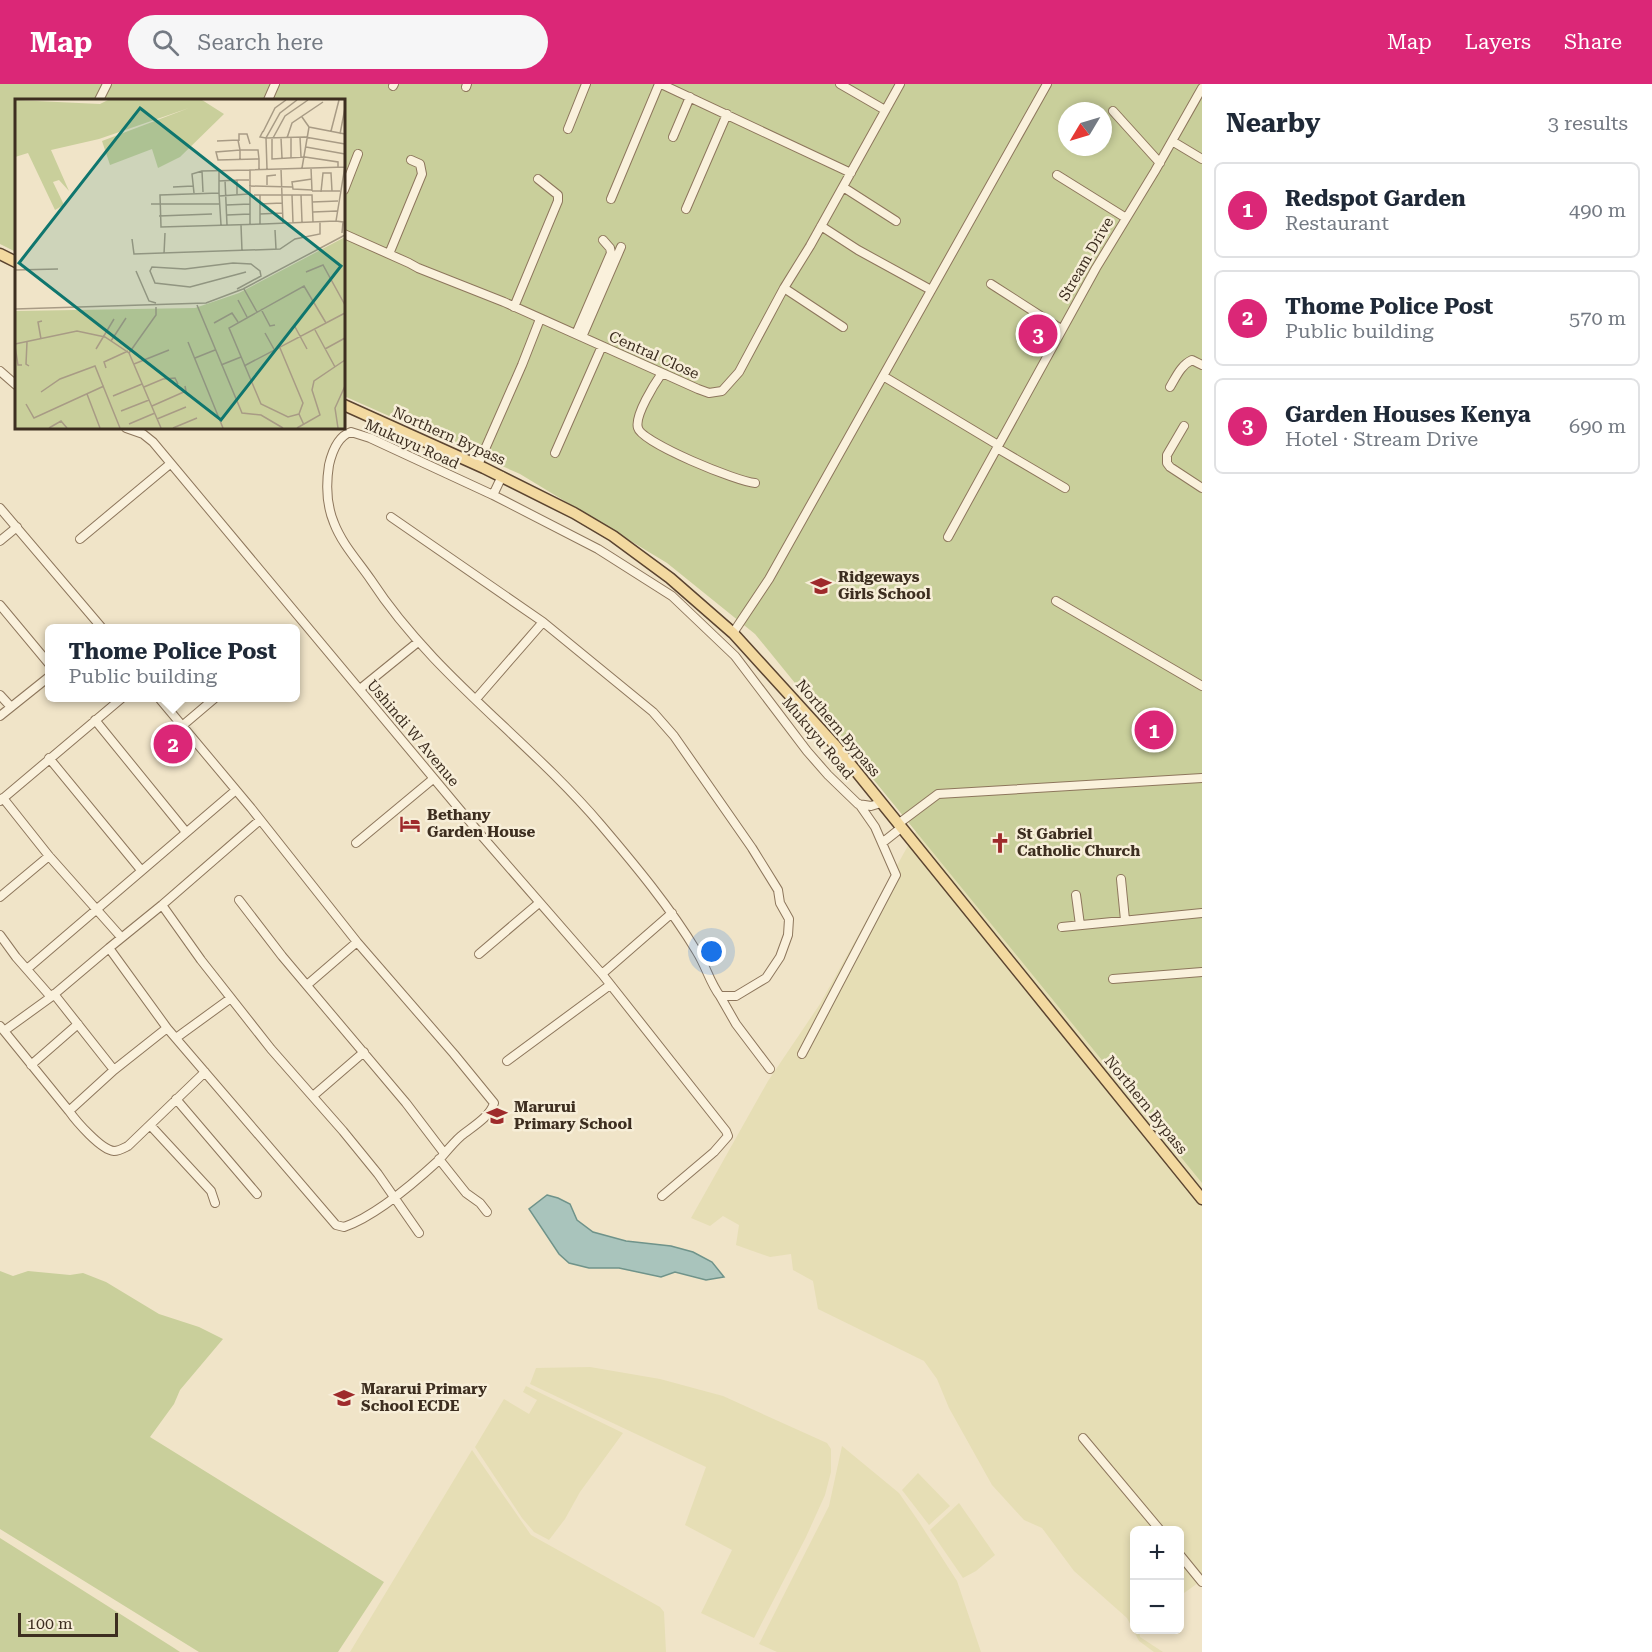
<!DOCTYPE html>
<html lang="en">
<head>
<meta charset="utf-8">
<style>
	body { margin:0; font-family:"Roboto Serif",serif; background:#f6f6f7; color:#1f2937 }
	.controls { position:absolute; right:18px; bottom:18px; display:grid; overflow:hidden; border-radius:9px; box-shadow:0 3px 9px #0003 }
	.controls button { width:54px; height:54px; display:grid; place-items:center; padding:0; border:0; border-bottom:2px solid #e0e1e3; background:#fff; color:#1f2937; font:30px sans-serif }
	.compass { position:absolute; left:1058px; top:18px; width:54px; height:54px; border-radius:50%; background:#fff; box-shadow:0 3px 9px #0003; rotate:232deg }
	.scale { position:absolute; left:18px; bottom:15px; width:100px; box-sizing:border-box; padding-left:6px; border:3px solid #3d2e20; border-top:0; font-size:16px; line-height:21px; white-space:nowrap; color:#3d2e20; -webkit-text-stroke:4px #f7eed8; paint-order:stroke }
	.you { position:absolute; left:712px; top:868px; width:21px; height:21px; margin:-15px; border:4px solid #fff; border-radius:50%; background:#1a73e8; box-shadow:0 0 0 9px #1a73e833 }
	.badge { display:grid; place-items:center; width:39px; height:39px; border-radius:50%; background:#db2777; color:#fff; font-size:20px; font-weight:700 }
	.pin { position:absolute; translate:-50% -50%; border:3px solid #fff; box-shadow:0 2px 6px #0006 }
	.popup { position:absolute; left:45px; top:540px; width:255px; height:78px; box-sizing:border-box; display:grid; place-content:center; border-radius:9px; background:#fff; filter:drop-shadow(0 2px 4px #0005); font-size:20px; white-space:nowrap; color:#747a83 }
	.popup b { font-size:22px; color:#1f2937 }
	.popup::after { content:''; position:absolute; left:50%; top:100%; margin-left:-12px; border:12px solid transparent; border-top-color:#fff }
	.list { margin:0; padding:0; list-style:none }
	h2 { display:flex; justify-content:space-between; align-items:center; height:78px; margin:0; padding:0 24px; font-size:26px }
	h2 small { font-size:20px; font-weight:400; color:#747a83 }
	.list li { display:grid; grid-template-columns:39px 1fr auto; gap:18px; align-items:center; box-sizing:border-box; height:96px; margin:0 12px 12px; padding:0 12px; border:2px solid #e0e1e3; border-radius:9px }
	.list b { display:block; font-size:22px; white-space:nowrap }
	.list p { margin:0; font-size:20px; white-space:nowrap; color:#747a83 }
	.list em { font-size:20px; font-style:normal; color:#747a83 }
	.icon { flex:none; width:33px; height:33px; fill:none; stroke:currentColor; stroke-width:2; stroke-linecap:round; stroke-linejoin:round }
	.map { position:relative; flex:none; width:1202px; height:1568px; overflow:hidden }
	header { display:flex; align-items:center; gap:36px; box-sizing:border-box; height:84px; padding:0 30px; background:#db2777; color:#fff }
	header strong { font-size:28px }
	nav { display:flex; gap:33px; margin-inline-start:auto; font-size:21px }
	.search { width:420px; height:54px; background:#f6f6f7; display:flex; align-items:center; gap:15px; box-sizing:border-box; padding:0 21px; border-radius:33px; color:#747a83; font-size:22px }
	main { display:flex }
	aside { flex:1; background:#fff }
	.map>svg:first-child { display:block }
	.farmland { fill:#e6deb5 }
	.green { fill:#c9cf9b; fill-rule:evenodd }
	.water { fill:#a9c4bc; stroke:#6f938a; stroke-width:1.5 }
	.lines { fill:none; stroke-linecap:round; stroke-linejoin:round }
	.minor-casing { stroke:#8d765c; stroke-width:10 }
	.major-casing { stroke:#5b4430; stroke-width:13 }
	.minor { stroke:#faf1dc; stroke-width:8 }
	.major { stroke:#f3d9a0; stroke-width:10 }
	.labels { text-anchor:middle; dominant-baseline:central; stroke-width:5; stroke-linejoin:round; paint-order:stroke }
	.street-label { font-size:15px; fill:#3d2e20; stroke:#f7eed8 }
	.poi-label { font-size:15px; font-weight:bold; fill:#3d2e20; stroke:#f7eed8; text-anchor:start }
	.inset-road { fill:none; stroke:#a89b85; stroke-width:1.5 }
	.view { fill:#0f766e; fill-opacity:0.15; stroke:#0f766e; stroke-width:3 }
	.inset-edge { fill:none; stroke:#3d2e20; stroke-width:3 }
</style>
</head>
<body>
<header>
<strong>Map</strong>
<div class="search"><svg class="icon" aria-label="search" viewBox="0 0 24 24"><circle cx="10" cy="10" r="6"/><path d="M15 15l6 6"/></svg>Search here</div>
<nav><a>Map</a><a>Layers</a><a>Share</a></nav>
</header>
<main>
<div class="map">
<svg width="1202" height="1568" viewBox="0 0 1202 1568">
	<rect width="100%" height="100%" fill="#f0e4c8"/>
	<!-- farmland -->
	<path class="farmland" d="M935,713L1202,1050V1496L1180,1512V1446H1134V1546H1139L1140,1553L1163,1568H1154L1139,1557L1127,1534L1074,1487L1042,1444L1024,1436L992,1401L949,1324L937,1295L924,1277L818,1225L813,1197L793,1186L791,1170L770,1173L736,1161L739,1141L723,1132L710,1142L691,1134L768,997L820,920Z
		M590,1283L660,1295L723,1312L827,1359L831,1365V1388L825,1411L806,1453L754,1554L701,1529L732,1466L685,1441L706,1383L530,1300L536,1284Z
		M526,1302L623,1349L580,1408L565,1435L549,1456L534,1448L522,1434L475,1363L504,1315L529,1330L537,1316L523,1308Z
		M842,1362L899,1409L919,1438L957,1497L981,1568H777L759,1560L829,1422Z
		M472,1366L531,1451L660,1523L664,1528L666,1568H350Z
		M918,1389L950,1422L929,1441L902,1406Z
		M959,1419L995,1471L976,1487L963,1494L930,1446Z"/>
	<!-- green -->
	<path class="green" d="M0,0H1202V1099L755,550L667,479L520,390L344,312V16H16V168L0,160ZM1067,27H1103V63H1067Z
		M0,1187L13,1192L28,1187L70,1191L83,1189L106,1198L159,1230L199,1243L223,1255L180,1306L174,1320L150,1353L384,1498L338,1568H199L0,1445Z
		M0,1454L174,1564L180,1568H0Z"/>
	<!-- water -->
	<path class="water" d="M547,1111L558,1114L570,1120L577,1136L593,1148L626,1157L671,1162L693,1168L712,1178L724,1193L706,1196L675,1188L661,1193L619,1184H589L569,1179L559,1170L529,1125Z"/>
	<g class="lines">
		<!-- minor casing -->
		<g class="minor-casing">
			<path id="minor" d="M661,0L851,89
				M840,0L885,26
				M393,2L394,0
				M466,3L467,0
				M99,16L107,0
				M268,16L275,0
				M1113,27L1160,79
				M568,45L586,0
				M673,53L690,13
				M1172,57L1202,75
				M1057,91L1126,134
				M843,103L896,137
				M344,106L358,70
				M611,115L659,0
				M686,125L727,30
				M821,142L858,166L931,206
				M344,150L409,179L418,184L504,218L698,305L709,309L722,307L739,288L784,204L810,162L900,0
				M389,170L422,90L420,80L411,76
				M991,200L1061,245
				M784,204L843,243
				M514,223L558,117V111L538,95
				M576,250L611,169L610,164L603,156
				M582,253L621,163
				M0,287L16,301
				M662,289C655,299 634,332 638,344C642,359 738,398 755,399
				M883,292L998,361
				M1170,303C1176,293 1181,281 1192,276L1202,281
				M1184,342L1167,371V379L1170,383L1202,404
				M126,344L143,350L153,358L481,751L602,890L726,1047L728,1052L714,1068L662,1112
				M997,364L1065,404
				M555,369L602,262
				M478,381L522,281L540,235
				M493,411L502,392
				M0,424L102,544
				M391,433L543,538L653,628L674,652L752,764L778,806L780,819L789,835L788,851L780,873L766,894L736,912H720C710,899 706,882 697,868C670,823 635,781 601,741C528,655 433,591 371,496C358,477 342,460 334,439C326,420 326,400 329,381C332,368 338,352 351,348L370,354L493,411L598,465L672,512L735,572L807,667L828,691L858,720L871,722L881,719
				M948,453L1096,184L1155,87L1202,4
				M80,455L170,380
				M0,457L17,443
				M1056,517L1202,602
				M0,521L50,581
				M733,549L769,495L1047,0
				M360,605L418,558
				M0,611L11,623
				M159,614L251,724L357,858L454,970L494,1019C490,1033 472,1043 461,1052C453,1059 446,1068 439,1076C414,1099 376,1132 344,1143L336,1141L167,944L109,864L162,821L260,736
				M476,615L543,538
				M0,632L50,592
				M95,636L186,748
				M182,642L215,614
				M49,674L141,786
				M3,714L49,772L121,853
				M0,717L122,614
				M898,740L938,710L1202,694
				M356,759L433,695
				M882,759L901,744
				M1121,795L1125,836
				M1076,811L1080,841
				M0,813L49,772
				M239,816L282,872L406,1019L444,1069
				M162,821L201,876L271,965L343,1047L378,1090L419,1149
				M1062,843L1202,829
				M0,851L16,873L51,913
				M479,870L539,819
				M27,885L236,706
				M602,890L672,829
				M1113,895L1202,888
				M307,901L357,858
				M54,910L114,986
				M720,912L736,940L770,985
				M0,942L69,1027L114,986L167,944
				M4,947L51,913L109,864
				M176,954L231,914
				M802,970L896,791L875,743L859,720
				M507,977L610,901
				M31,981L78,940
				M313,1012L364,968
				M176,1015L257,1110
				M69,1027C76,1037 101,1066 114,1067C119,1067 124,1064 128,1062L205,988
				M150,1041L211,1107L215,1119
				M439,1075L466,1109L480,1119L487,1128
				M1083,1354L1160,1446
				M1180,1471L1202,1498"/>
		</g>
		<!-- major casing -->
		<g class="major-casing">
			<path id="major" d="M0,170L16,178
				M344,321L484,384L574,429L613,452L670,494L733,549L834,660L1202,1115"/>
		</g>
		<!-- minor -->
		<use href="#minor" class="minor"/>
		<!-- major -->
		<use href="#major" class="major"/>
	</g>
	<!-- icons -->
	<defs>
		<g id="school-bare" transform="scale(1.62)"><path d="M0-5L7-2L0 1L-7-2ZM-4 1L0 2.5L4 1V4Q0 6-4 4Z" fill="#9e2a2b" stroke="#f7eed8" stroke-width="2.5" paint-order="stroke"/></g>
		<g id="hotel-bare" transform="scale(1.62)"><path d="M-6-4.5h1.5V1H6V5H4.5V3h-9V5H-6ZM-4 0a1.8 1.8 0 1 1 3.6 0ZM.5 0V-2.5h3Q6-2.5 6 0Z" fill="#9e2a2b" stroke="#f7eed8" stroke-width="2.5" paint-order="stroke"/></g>
		<g id="church-bare" transform="scale(1.62)"><path d="M-1.2-6h2.4v3.5h3.3v2.4h-3.3V6h-2.4V-.1h-3.3v-2.4h3.3Z" fill="#9e2a2b" stroke="#f7eed8" stroke-width="2.5" paint-order="stroke"/></g>
	</defs>
	<g fill-rule="evenodd">
		<use href="#school-bare" x="821" y="502"/>
		<use href="#hotel-bare" x="410" y="740"/>
		<use href="#church-bare" x="1000" y="759"/>
		<use href="#school-bare" x="497" y="1032"/>
		<use href="#school-bare" x="344" y="1314"/>
	</g>
	<g class="labels">
		<!-- street labels -->
		<g class="street-label">
			<text transform="translate(1086 175) rotate(-60)">Stream Drive</text>
			<text transform="translate(654 271) rotate(24)">Central Close</text>
			<text transform="translate(449 352) rotate(24)">Northern Bypass</text>
			<text transform="translate(412 360) rotate(24)">Mukuyu Road</text>
			<text transform="translate(838 644) rotate(50)">Northern Bypass</text>
			<text transform="translate(413 649) rotate(50)">Ushindi W Avenue</text>
			<text transform="translate(818 654) rotate(50)">Mukuyu Road</text>
			<text transform="translate(1146 1021) rotate(51)">Northern Bypass</text>
		</g>
		<!-- poi labels -->
		<g class="poi-label">
			<text x="838" y="493">Ridgeways<tspan x="838" dy="17">Girls School</tspan></text>
			<text x="427" y="731">Bethany<tspan x="427" dy="17">Garden House</tspan></text>
			<text x="1017" y="750">St Gabriel<tspan x="1017" dy="17">Catholic Church</tspan></text>
			<text x="514" y="1023">Marurui<tspan x="514" dy="17">Primary School</tspan></text>
			<text x="361" y="1305">Mararui Primary<tspan x="361" dy="17">School ECDE</tspan></text>
		</g>
	</g>
	<!-- overview -->
	<g transform="translate(15 15)">
		<rect width="330" height="330" fill="#f0e4c8"/>
		<path d="M0,1L85,5L93,1H187L209,15L165,58L143,69L137,50L95,66L87,42L174,9L84,40L36,51L54,92L44,81L38,83L49,106L40,111L13,54L0,58ZM330,138V329H0V212L180,209L224,194Z" fill="#c9cf9b"/>
		<path class="inset-road" d="M287,18L294,28L330,35M248,32L245,38L251,39L290,38L330,45M316,32L324,1M248,33L260,9L271,1M325,35L330,9M285,38L286,58M258,39L270,17L293,1M266,39L267,59M272,39L277,24L308,3M276,39V59M257,40V60L290,58L323,63V68M202,42L223,41L225,51H243L244,60M224,42V35H232L235,45M291,48L330,55M225,61V51L201,53L203,61L244,60V71M287,69L294,28M296,69L297,92M252,70L251,39L265,14L282,1M266,70L268,124M204,72V94M297,80L277,83L278,90L297,91M210,81L212,126M204,82L222,81M252,86V77L261,76M234,87L277,88M158,88L178,87M297,92H325M188,93L187,72L235,71M306,93L308,74H316L317,92M179,94L177,75L187,72M222,95V81H234M239,96H297L298,123M245,96V125M277,96L278,124M286,96L287,123M204,97L234,95M297,103L323,102M136,105H204M245,105L267,104M211,106L235,105M298,113L322,112M245,115L267,114M212,116L235,115M144,117L197,115M321,122L330,67M235,125V71L330,68M206,126L204,94L145,96L146,128L248,125L321,122L328,123L327,134M226,126L227,152M260,131L261,150M117,140L119,155L265,150L280,140L305,135V123M149,155L150,134M0,171L43,170M121,172L134,202L141,204M291,173L308,166L330,206M222,190L246,177L245,172L236,165L218,164L170,170L137,168L135,172L140,184L175,188L231,173M229,190L242,213M223,201L232,218M182,206L227,314L246,316L268,329M0,210L191,204L228,190L330,136M246,210L255,227L260,226M199,224L217,214L223,223M279,226L292,250M300,231L320,268M250,234L260,252M26,240L23,223L27,222M96,242L111,219M12,243L11,265L14,267M173,243L208,329M0,245L62,232L90,238L114,254L146,329M0,247L3,266H7M265,249L288,304L284,315L289,326M81,250L99,220M310,250L330,239M114,254L141,216V208M180,259L200,251M119,265L154,251M206,266L226,258M229,267L330,214M91,269L89,263L113,252M129,288L148,280L160,279L163,285M26,293L45,280L80,267L105,329M72,295L85,329M98,297L127,285M11,305L19,319L89,287M137,307L171,292L170,287M106,312L134,301M284,315L273,318L246,305L214,229L289,187L311,224M142,320L171,308M114,325L140,314M34,329L46,322L52,329M158,329L182,319M282,329L305,316L297,291L299,282L330,261M323,329L320,309L330,287"/>
		<path class="view" d="M125,9L326,167L206,321L4,164Z"/>
		<rect width="330" height="330" class="inset-edge"/>
	</g>
</svg>
<div class="controls">
<button>+</button>
<button>−</button>
</div>
<svg class="compass" viewBox="-18 -18 36 36"><path d="M0-13l5 13h-10z" fill="#e53935"/><path d="M0 13l5-13h-10z" fill="#747a83"/></svg>
<div class="scale">100 m</div>
<div class="you"></div>
<div class="pin badge" style="left:1154px;top:646px">1</div>
<div class="pin badge" style="left:173px;top:660px">2</div>
<div class="popup"><b>Thome Police Post</b>Public building</div>
<div class="pin badge" style="left:1038px;top:250px">3</div>
</div>
<aside>
<h2>Nearby<small>3 results</small></h2>
<ul class="list">
<li><span class="badge">1</span><div><b>Redspot Garden</b><p>Restaurant</p></div><em>490 m</em></li>
<li><span class="badge">2</span><div><b>Thome Police Post</b><p>Public building</p></div><em>570 m</em></li>
<li><span class="badge">3</span><div><b>Garden Houses Kenya</b><p>Hotel · Stream Drive</p></div><em>690 m</em></li>
</ul>
</aside>
</main>
</body>
</html>
